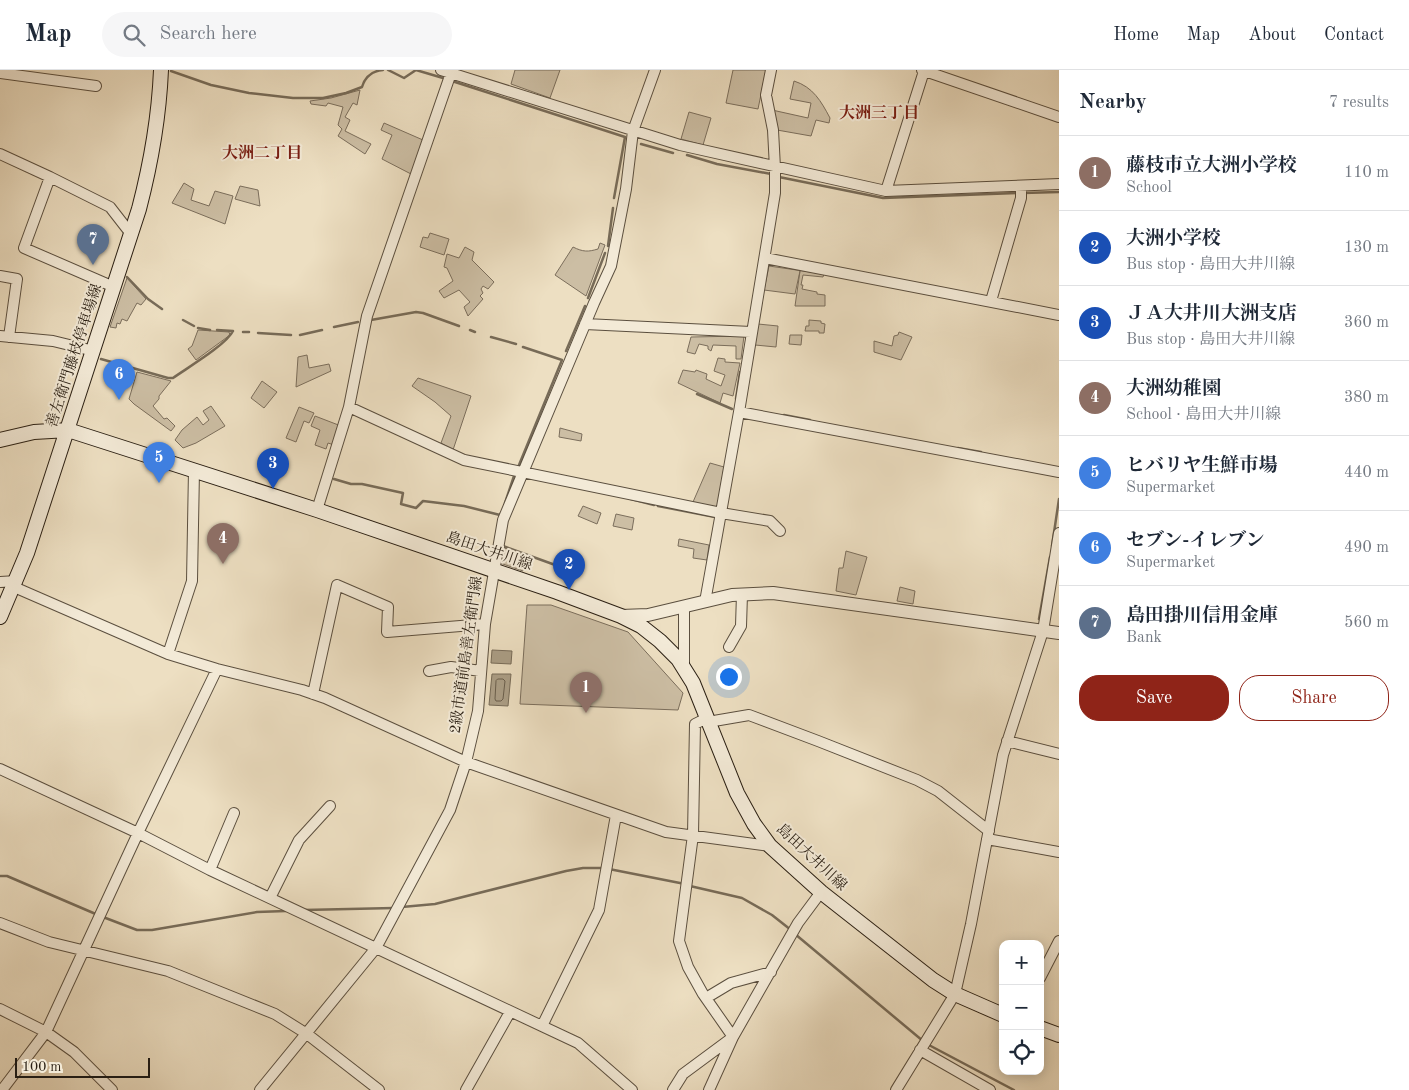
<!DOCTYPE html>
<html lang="en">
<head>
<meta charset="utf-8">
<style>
	body { margin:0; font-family:"Old Standard TT","Noto Serif JP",serif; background:#f6f6f7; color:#1f2937 }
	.controls { position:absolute; right:15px; bottom:15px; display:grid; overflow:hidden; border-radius:10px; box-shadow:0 2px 12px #0003 }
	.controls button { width:45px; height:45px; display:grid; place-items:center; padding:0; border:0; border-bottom:1px solid #e0e1e3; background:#fff; color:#1f2937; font:25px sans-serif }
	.scale { position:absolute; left:15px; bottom:12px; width:135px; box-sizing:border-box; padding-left:5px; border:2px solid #2a1f13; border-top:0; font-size:14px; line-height:18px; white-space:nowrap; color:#2a1f13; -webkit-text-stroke:4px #f3ead7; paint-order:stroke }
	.you { position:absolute; left:728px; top:606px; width:18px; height:18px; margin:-12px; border:4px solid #fff; border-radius:50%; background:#1a73e8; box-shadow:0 0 0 8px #1a73e833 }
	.badge { display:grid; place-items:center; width:32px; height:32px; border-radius:50%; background:#8f2418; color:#fff; font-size:16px; font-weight:700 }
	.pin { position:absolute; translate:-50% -41px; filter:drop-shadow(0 1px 2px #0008) }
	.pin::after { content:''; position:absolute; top:26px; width:18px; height:15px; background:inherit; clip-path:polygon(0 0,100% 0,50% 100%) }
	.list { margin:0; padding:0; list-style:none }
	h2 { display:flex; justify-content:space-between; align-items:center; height:65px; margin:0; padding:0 20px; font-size:21px }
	h2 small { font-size:16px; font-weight:400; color:#747a83 }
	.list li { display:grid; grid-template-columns:32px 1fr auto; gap:15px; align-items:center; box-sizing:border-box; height:75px; padding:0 20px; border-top:1px solid #e0e1e3 }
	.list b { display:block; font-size:19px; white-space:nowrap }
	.list p { margin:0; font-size:16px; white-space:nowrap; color:#747a83 }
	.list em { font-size:16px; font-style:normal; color:#747a83 }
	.actions { display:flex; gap:10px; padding:15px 20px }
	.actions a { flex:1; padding:11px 0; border:1px solid #8f2418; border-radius:20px; text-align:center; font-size:18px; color:#8f2418 }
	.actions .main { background:#8f2418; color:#fff }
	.icon { flex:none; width:28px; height:28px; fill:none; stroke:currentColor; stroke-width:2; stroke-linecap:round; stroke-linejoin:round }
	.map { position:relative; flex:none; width:1059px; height:1020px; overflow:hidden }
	header { display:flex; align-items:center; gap:30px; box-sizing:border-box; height:70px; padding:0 25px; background:#fff; border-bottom:1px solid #e0e1e3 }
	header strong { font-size:24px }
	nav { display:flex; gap:28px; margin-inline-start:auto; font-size:18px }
	.search { width:350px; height:45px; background:#f6f6f7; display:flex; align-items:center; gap:12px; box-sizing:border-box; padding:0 18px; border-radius:28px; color:#747a83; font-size:19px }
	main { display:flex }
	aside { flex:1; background:#fff }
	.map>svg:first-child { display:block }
	.green { fill:#ccbea4; stroke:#7b6e5c }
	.water { fill:#ab9e86; stroke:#776b58 }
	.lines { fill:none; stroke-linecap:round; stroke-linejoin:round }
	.shore { stroke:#6a5e4c; stroke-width:1 }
	.stream { stroke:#776b58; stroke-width:2.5 }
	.minor-casing { stroke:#5b4f3f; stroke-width:12 }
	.tertiary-casing { stroke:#5b4f3f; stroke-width:14 }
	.secondary-casing { stroke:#2a1f13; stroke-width:16 }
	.minor { stroke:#f3ead7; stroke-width:10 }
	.tertiary { stroke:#f3ead7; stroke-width:12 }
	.secondary { stroke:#f3ead7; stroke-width:14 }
	.labels { text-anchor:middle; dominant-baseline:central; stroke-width:4; stroke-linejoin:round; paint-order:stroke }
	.street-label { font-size:15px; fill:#2a1f13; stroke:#f3ead7 }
	.neighbourhood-label { font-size:16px; font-weight:bold; fill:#7a1f14; stroke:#f3ead7 }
</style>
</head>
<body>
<header>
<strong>Map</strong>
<div class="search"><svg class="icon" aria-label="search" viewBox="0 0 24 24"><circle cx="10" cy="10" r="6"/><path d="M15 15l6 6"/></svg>Search here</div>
<nav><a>Home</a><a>Map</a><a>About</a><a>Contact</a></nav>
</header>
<main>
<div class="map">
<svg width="1059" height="1020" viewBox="0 0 1059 1020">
	<rect width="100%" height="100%" fill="#eddfc2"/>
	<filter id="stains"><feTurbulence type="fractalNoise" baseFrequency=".004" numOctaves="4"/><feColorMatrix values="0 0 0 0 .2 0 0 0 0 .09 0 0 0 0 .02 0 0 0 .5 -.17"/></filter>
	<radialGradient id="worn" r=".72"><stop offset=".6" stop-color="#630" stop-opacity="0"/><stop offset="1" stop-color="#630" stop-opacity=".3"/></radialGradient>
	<!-- green -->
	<path class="green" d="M515,0H560L550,28L511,14Z
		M733,0H766L758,39L726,33Z
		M794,11C813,17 821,31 830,48L829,53L816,50L811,66L777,60L772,40L808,48L811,33L790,29Z
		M360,20L357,35L353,33L345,47L350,50L345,61L371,74L365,84L338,66L342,59L338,55L343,37L328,33L326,36L311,34L310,31L331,28Z
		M689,42L711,48L703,75L681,69Z
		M384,53L423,70L411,104L382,89L392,65L381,60Z
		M184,113L194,119L191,130L209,136L215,121L233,126L225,154L172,133Z
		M240,116L258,120L260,136L235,129Z
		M430,163L449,169L444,185L420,177L423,167L428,168Z
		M600,173L605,175L586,226L555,205L573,177C583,182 588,182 598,179Z
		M465,177L474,182L472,190L494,212L488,219L483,216L481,219L483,223L480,226L483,229L468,246L464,237L470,232L459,220L444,228L439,221L453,211L447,198L444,197L447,184L459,188Z
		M769,196L824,204L823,207L803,205L801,215H803L802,219L817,222V224L825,225V236H795L800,201L795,224L764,220Z
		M127,208L146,229L141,235L137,233L127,251L122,249L120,254L117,253L116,258L110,257Z
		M809,250L821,251V253L825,254L824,263H819V261H805L806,256H809Z
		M758,254L778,256L776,277L755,275Z
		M198,260L229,262L230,265L196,290L188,279L192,276Z
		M899,262L912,267L901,290L874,282V271L892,276L894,266L898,265Z
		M790,265H802L801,275L789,274Z
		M744,266L741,289H736V276L713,275L711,281L708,279V276L699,274L695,284L687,282L691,267Z
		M307,285L309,298L329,294L331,301L296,317L298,287Z
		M718,288L725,289V292L740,293L733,326L723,323L720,333L678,313L683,300L695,302L696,300L707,304L706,309L721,316L725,305L714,301Z
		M137,302L171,311L159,326V329L153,336L164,349L167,348L175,356L171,361L134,334L129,329Z
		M418,308L471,326L453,380L441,373L451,346L435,332L412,316Z
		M262,311L277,322L264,338L251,328Z
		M211,336L225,356L196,373L183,378L175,370L182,360L197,347L203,355L209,350L203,341Z
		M299,337L314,343L309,353L304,351L296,372L286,368Z
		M315,346L341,356L334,375L328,373L326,379L315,375L320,360L311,356Z
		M560,358L582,364L581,371L559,367Z
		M710,393L724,397L717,439L693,432Z
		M583,436L601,443L597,454L578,446Z
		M616,444L634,448L632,460L613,456Z
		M679,469L709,475L707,490L693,488L694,479L678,476Z
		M502,477L527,486L523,501L500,493Z
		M846,481L867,487L856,525L836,521L839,498H843Z
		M900,517L915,521L913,534L897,531Z
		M527,535H551L628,562L683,623L678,640L520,634Z"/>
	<!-- water -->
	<path class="water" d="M492,580L512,581L511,594L491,593Z
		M492,604H511L508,636L489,635Z"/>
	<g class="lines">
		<!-- shore -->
		<path class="shore" d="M498,609H503L505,611L503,629L501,631H496L495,629L496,611Z"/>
		<!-- stream -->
		<path class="stream" d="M388,0L404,8L416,0L443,8
			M171,1L211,15L249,23L293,28H323L346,23L362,17C365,7 371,1 383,0
			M455,12L625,67L614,128
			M641,74L673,83
			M687,85L717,94L771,104
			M779,107L883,128L1017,123
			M1023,123L1059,122
			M608,176L613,138
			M127,207L148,229L162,239
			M588,228L605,183
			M183,250L194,256
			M371,250L416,242L423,243L459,256
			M334,257L358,252
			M198,258L210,260
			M217,260L233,261
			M470,260L475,262
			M243,262H249
			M258,263L291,265
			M300,265L322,260
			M491,267L516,274
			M566,281L585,236
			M101,289L168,308H173C187,298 226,275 233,261
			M697,324L732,339
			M736,329L740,302
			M784,345L810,350
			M958,378L981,382
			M519,395L562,290L523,277
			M334,409L351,414H362L403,423L401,434L416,438L423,431L464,436L500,445L501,443
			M631,429L654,435
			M505,433L514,406
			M658,436L715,447
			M503,476L558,496
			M1052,476L1059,429
			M1039,549L1050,487
			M609,799L685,814
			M0,806H7L98,845
			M690,816L742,828L772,845L791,860
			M402,837L435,834L566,801L583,798H604
			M304,840L394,838
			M103,847L137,860H152L257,842L286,841
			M795,864L923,971
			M927,974L1014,1020"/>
		<!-- minor casing -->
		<g class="minor-casing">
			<path id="minor" d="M441,0L680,75L886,121L1059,114
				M922,0L1059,47
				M0,3L96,16
				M0,84L50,107L110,137L131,164
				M50,107L24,178L114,217
				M886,121L924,1
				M765,188L1059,245
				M0,206L17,209L9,267
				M991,231L1021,128V116
				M585,254L751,262
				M0,266L53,271L94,281
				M349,337L464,390L721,443L770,451L780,461
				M739,342L1059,402
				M317,440L349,337L367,246L452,0
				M0,512L17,511
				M14,517L168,584L217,599L302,620L325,628L466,692L666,762L770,776
				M705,532L739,342L775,123V98L773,60L766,25L771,0
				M729,577L741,556L742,524
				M168,584L192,511L194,400
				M684,598V536
				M429,601L451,597L481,601
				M313,624L337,515L388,537L387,562L485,554
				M707,648L695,654L693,765L679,871L688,897L703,924L733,967
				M708,652L749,645L818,671L917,710L938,721L989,761
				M1007,671L1059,684
				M0,699L138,763L210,800L578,973L632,1020
				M987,769L1059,782
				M210,800L234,743
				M270,828L299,770L330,736
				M0,853L49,872L168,901L275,944L307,964L379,1020
				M1040,908L1059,871
				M706,928L731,913L771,902
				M0,939L46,962L74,982L112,1020
				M542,956L599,840L616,745
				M920,980L990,1020
				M2,1020L46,962L138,763L217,599
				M260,1020L376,878L450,740L466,692L478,641L485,554L503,450L594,233L611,196L626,119L633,61L655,0
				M466,1020L510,942
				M673,1020L683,1004L733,967
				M709,1020L733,967L798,853L821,822
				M896,1020L955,924L971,854L1003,685L1043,561L1059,463"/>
		</g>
		<!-- tertiary casing -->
		<g class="tertiary-casing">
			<path id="tertiary" d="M621,546L648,545L732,525L773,523L1059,563"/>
		</g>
		<!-- secondary casing -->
		<g class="secondary-casing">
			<path id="secondary" d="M0,370L34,362L68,360L317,440L557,522L621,546L641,556L660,571L678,589L693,613L737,723L754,754L770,776L821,822L933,910L955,924L1003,945
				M0,547L27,483L139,139C151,93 159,47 161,0
				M1040,958L1059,965"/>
		</g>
		<!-- minor -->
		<use href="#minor" class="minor"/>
		<!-- tertiary -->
		<use href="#tertiary" class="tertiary"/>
		<!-- secondary -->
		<use href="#secondary" class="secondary"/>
	</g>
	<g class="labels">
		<!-- street labels -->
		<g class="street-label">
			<text transform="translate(75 286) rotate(-72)">善左衛門藤枝停車場線</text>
			<text transform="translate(489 482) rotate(19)">島田大井川線</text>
			<text transform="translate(467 585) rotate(-82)">2級市道前島善左衛門線</text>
			<text transform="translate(811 788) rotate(43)">島田大井川線</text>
		</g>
		<!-- neighbourhood labels -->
		<g class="neighbourhood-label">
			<text x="879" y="44">大洲三丁目</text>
			<text x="262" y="84">大洲二丁目</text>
		</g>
	</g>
	<rect width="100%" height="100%" filter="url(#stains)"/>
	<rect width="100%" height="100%" fill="url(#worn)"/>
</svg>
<div class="controls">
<button>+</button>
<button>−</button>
<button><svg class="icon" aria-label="locate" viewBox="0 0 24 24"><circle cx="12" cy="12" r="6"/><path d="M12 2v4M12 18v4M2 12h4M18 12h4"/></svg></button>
</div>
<div class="scale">100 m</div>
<div class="you"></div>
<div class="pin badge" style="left:586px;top:643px;background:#8d6e63">1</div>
<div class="pin badge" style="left:569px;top:520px;background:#1a4fb4">2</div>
<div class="pin badge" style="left:273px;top:419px;background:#1a4fb4">3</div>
<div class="pin badge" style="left:223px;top:494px;background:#8d6e63">4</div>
<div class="pin badge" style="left:159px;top:413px;background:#3f7fe0">5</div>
<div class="pin badge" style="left:119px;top:330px;background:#3f7fe0">6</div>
<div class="pin badge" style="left:93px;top:195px;background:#5c6f8a">7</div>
</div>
<aside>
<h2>Nearby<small>7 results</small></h2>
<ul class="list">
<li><span class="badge" style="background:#8d6e63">1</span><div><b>藤枝市立大洲小学校</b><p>School</p></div><em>110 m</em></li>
<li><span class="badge" style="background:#1a4fb4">2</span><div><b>大洲小学校</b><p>Bus stop · 島田大井川線</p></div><em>130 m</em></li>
<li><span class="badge" style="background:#1a4fb4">3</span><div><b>ＪＡ大井川大洲支店</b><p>Bus stop · 島田大井川線</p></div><em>360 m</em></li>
<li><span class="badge" style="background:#8d6e63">4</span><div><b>大洲幼稚園</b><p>School · 島田大井川線</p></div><em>380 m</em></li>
<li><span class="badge" style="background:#3f7fe0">5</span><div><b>ヒバリヤ生鮮市場</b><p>Supermarket</p></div><em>440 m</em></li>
<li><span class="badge" style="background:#3f7fe0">6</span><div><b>セブン-イレブン</b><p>Supermarket</p></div><em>490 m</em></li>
<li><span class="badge" style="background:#5c6f8a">7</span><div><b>島田掛川信用金庫</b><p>Bank</p></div><em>560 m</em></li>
</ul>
<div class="actions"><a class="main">Save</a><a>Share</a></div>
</aside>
</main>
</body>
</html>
